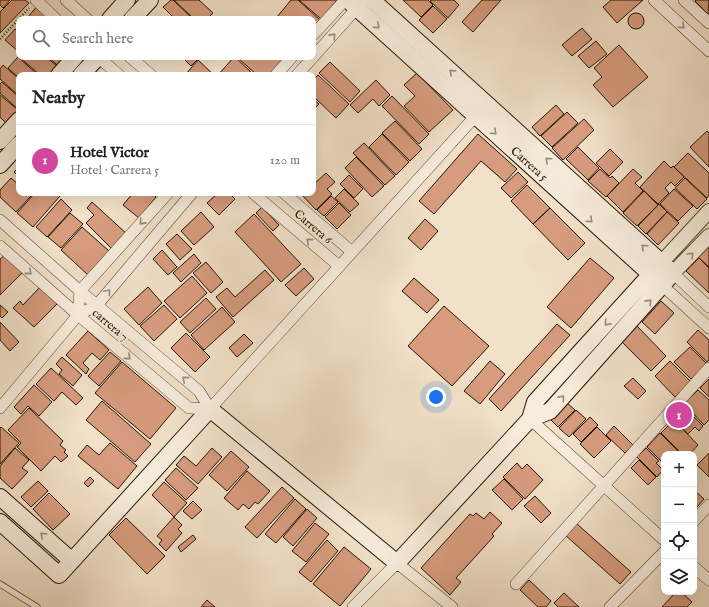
<!DOCTYPE html>
<html lang="en">
<head>
<meta charset="utf-8">
<style>
	body { margin:0; font-family:"IM FELL English",serif; background:#f2f2f2; color:#222 }
	.controls { position:absolute; right:12px; bottom:12px; display:grid; overflow:hidden; border-radius:8px; box-shadow:0 4px 16px #0002 }
	.controls button { width:36px; height:36px; display:grid; place-items:center; padding:0; border:0; border-bottom:1px solid #e0e0e0; background:#fff; color:#222; font:20px sans-serif }
	.you { position:absolute; left:436px; top:397px; width:14px; height:14px; margin:-10px; border:3px solid #fff; border-radius:50%; background:#1a73e8; box-shadow:0 0 0 6px #1a73e833 }
	.badge { display:grid; place-items:center; width:26px; height:26px; border-radius:50%; background:#d93025; color:#fff; font-size:13px; font-weight:700 }
	.pin { position:absolute; translate:-50% -50%; border:2px solid #fff; box-shadow:0 1px 4px #0006 }
	.list { margin:0; padding:0; list-style:none }
	h2 { display:flex; justify-content:space-between; align-items:center; height:52px; margin:0; padding:0 16px; font-size:17px }
	h2 small { font-size:13px; font-weight:400; color:#767676 }
	.list li { display:grid; grid-template-columns:26px 1fr auto; gap:12px; align-items:center; box-sizing:border-box; height:72px; padding:0 16px; border-top:1px solid #e0e0e0 }
	.list b { display:block; font-size:15px; white-space:nowrap }
	.list p { margin:0; font-size:13px; white-space:nowrap; color:#767676 }
	.list em { font-size:13px; font-style:normal; color:#767676 }
	.icon { flex:none; width:22px; height:22px; fill:none; stroke:currentColor; stroke-width:2; stroke-linecap:round; stroke-linejoin:round }
	.map { position:relative; flex:none; width:709px; height:607px; overflow:hidden }
	.search { position:absolute; background:#fff; box-shadow:0 4px 16px #0002; left:16px; top:16px; width:300px; height:44px; display:flex; align-items:center; gap:10px; box-sizing:border-box; padding:0 14px; border-radius:8px; color:#767676; font-size:15px }
	.panel { position:absolute; background:#fff; box-shadow:0 4px 16px #0002; left:16px; top:72px; width:300px; height:124px; border-radius:8px }
	.map>svg:first-child { display:block }
	.building { fill:#d79c7e; stroke:#251400 }
	.lines { fill:none; stroke-linecap:round; stroke-linejoin:round }
	.service-casing { stroke:#584732; stroke-width:7 }
	.minor-casing { stroke:#584732; stroke-width:12 }
	.tertiary-casing { stroke:#584732; stroke-width:16 }
	.secondary-casing { stroke:#251400; stroke-width:18 }
	.path { stroke:#251400; stroke-width:2.5; stroke-dasharray:1 2; stroke-linecap:butt }
	.service { stroke:#f7ecdc; stroke-width:5.5 }
	.minor { stroke:#f7ecdc; stroke-width:11 }
	.tertiary { stroke:#f7ecdc; stroke-width:14 }
	.secondary { stroke:#f7ecdc; stroke-width:16 }
	.oneway { stroke:#988b79 }
	.labels { text-anchor:middle; dominant-baseline:central; stroke-width:3.5; stroke-linejoin:round; paint-order:stroke }
	.street-label { font-size:12px; fill:#251400; stroke:#f7ecdc }
</style>
</head>
<body>
<div class="map">
<svg width="709" height="607" viewBox="0 0 709 607">
	<rect width="100%" height="100%" fill="#f2e1c9"/>
	<filter id="stains"><feTurbulence type="fractalNoise" baseFrequency=".005" numOctaves="4"/><feColorMatrix values="0 0 0 0 .2 0 0 0 0 .09 0 0 0 0 .02 0 0 0 .5 -.17"/></filter>
	<radialGradient id="worn" r=".72"><stop offset=".6" stop-color="#630" stop-opacity="0"/><stop offset="1" stop-color="#630" stop-opacity=".3"/></radialGradient>
	<!-- building -->
	<path class="building" d="M0,0H10L3,8L0,5Z
		M12,0H25L29,3L0,33V12Z
		M171,0H173L193,19H175L163,7Z
		M174,0H199L213,13L207,19H194Z
		M291,0H298L320,20L313,28V19H279L277,17Z
		M299,0H337L321,19Z
		M403,0H428L433,5L421,17Z
		M432,0H454L459,5L448,18L430,1Z
		M482,0H501L473,32L462,22Z
		M611,0H643L617,23L603,7Z
		M696,0H709L708,14L695,1Z
		M38,5L53,19H31L28,17Z
		M433,6L447,19L433,33L419,20Z
		M628 21a8 8 0 1 1 16 0a8 8 0 1 1-16 0Z
		M582,28L592,39L572,56L562,45Z
		M15,29L19,32V52L5,40Z
		M596,41L607,54L589,68L578,56Z
		M619,45L648,77L613,107L593,85L602,77L594,68Z
		M18,57L38,75H19V78L8,68Z
		M19,57H46L57,66L49,75H40Z
		M48,57H65L57,65Z
		M182,57H200L191,66Z
		M234,57H235L254,75H218Z
		M239,57H278L283,61L270,75H257L238,58Z
		M198,60L214,75H185Z
		M330,62L360,91L350,102L319,73Z
		M3,65L19,79V96L0,79V69Z
		M417,73L453,110L429,132L404,106L415,96L404,85Z
		M318,75L349,104L336,118L313,96V80Z
		M376,80L390,95L379,106L373,99L358,113L350,105Z
		M2,82L19,97V110L0,93V84Z
		M0,95L18,110L6,123L0,117Z
		M392,96L429,134L419,144L382,106Z
		M313,99L319,104L313,110Z
		M556,105L564,114L540,136L532,127Z
		M567,112L578,123L552,147L541,136Z
		M584,119L594,130L563,160L552,148Z
		M395,121L422,149L410,161L382,133Z
		M707,131L709,133V167L690,147Z
		M382,134L409,162L396,175L369,147Z
		M478,134L517,169L505,182L481,161L434,214L419,201Z
		M364,143L395,176L385,185L353,153Z
		M578,147L599,168L588,180L566,159Z
		M610,149L623,162L609,176L596,163Z
		M688,153L709,173V195L707,198L674,167Z
		M356,157L384,186L372,197L345,168Z
		M664,161L671,168L673,166L684,177L675,186L671,182L665,188L669,193L658,204L640,187Z
		M19,167V177L14,172Z
		M600,169L610,178L612,176L619,183L606,197L588,181Z
		M633,169L642,177L635,183L643,191L623,212L607,196Z
		M518,172L528,182L511,198L501,188Z
		M326,173L335,182L327,189L332,194L316,210L302,195L305,193H313V185Z
		M349,175L363,189L354,198L340,184Z
		M11,178L19,185V193H27L31,196L16,212L0,197V190Z
		M685,178L707,199L697,209L675,188Z
		M527,185L550,208L533,224L511,201Z
		M344,189L359,204L350,212L335,198Z
		M674,189L693,206L678,221L660,204Z
		M644,191L658,205L637,226L623,213Z
		M35,193H38L41,195L43,193H57L60,196L33,227L17,213Z
		M133,193H152L156,197L139,218L123,205Z
		M218,193H229L235,199L219,215L207,203Z
		M331,196L338,202L324,216L317,210Z
		M61,199L72,210L47,237L36,227Z
		M92,202L128,235L113,250L86,223L94,215L87,208Z
		M339,203L351,215L337,229L325,217Z
		M659,204L667,212L646,234L638,226Z
		M262,207L279,225L273,231L256,213Z
		M550,208L585,243L568,260L533,224Z
		M201,212L214,227L194,245L181,231Z
		M667,212L679,223L658,245L647,234Z
		M70,213L83,224L61,248L48,237Z
		M254,214L301,264L281,282L235,232Z
		M425,219L438,231L421,250L408,238Z
		M82,227L109,251L88,275L61,250Z
		M177,234L192,249L180,260L166,244Z
		M708,247L709,248V267L698,257Z
		M162,250L177,267L168,275L153,259Z
		M194,254L201,263L181,282L173,273Z
		M5,255L23,272L0,295V259Z
		M590,258L614,278L571,328L547,307Z
		M699,258L709,268V293L686,271Z
		M206,262L223,282L211,293L193,273Z
		M304,268L314,279L296,296L285,285Z
		M265,270L274,280L233,317L216,297L227,288L235,297Z
		M192,276L207,293L180,318L164,301Z
		M414,278L439,300L427,313L402,291Z
		M40,287L57,304L34,327L13,308L20,301L23,305Z
		M148,287L162,303L139,325L124,309Z
		M206,298L216,309L190,333L180,322Z
		M661,301L674,313L655,334L642,322Z
		M0,305L8,312L2,318L0,316Z
		M164,305L177,319L154,341L140,326Z
		M444,306L489,346L452,386L408,346Z
		M222,307L235,322L204,350L191,335Z
		M0,322L19,342L10,351L0,340Z
		M557,324L570,335L501,411L489,399Z
		M637,326L666,356L651,371L621,341Z
		M698,330L709,340V360L707,362L687,342Z
		M88,331L109,350L100,360L92,353L83,363L89,369L86,374L66,355Z
		M186,333L210,357L195,372L171,348Z
		M244,334L253,343L237,357L229,348Z
		M690,347L707,364L691,379L674,362Z
		M110,352L121,361L99,386L88,376Z
		M62,357L82,375L73,386L59,374L62,370L56,364Z
		M490,361L505,374L480,404L464,391Z
		M670,361L691,382L675,397L655,376Z
		M122,362L176,408L150,439L95,393Z
		M51,368L83,398L76,405L62,392L54,401L36,384Z
		M633,378L646,391L638,399L624,386Z
		M709,379V397L700,388Z
		M34,385L52,402L39,416L28,406L21,414L14,407Z
		M698,390L709,400V420L704,425L684,404Z
		M102,401L151,444L135,462L86,420Z
		M566,402L575,410L558,427L550,419Z
		M684,407L703,426L699,431L695,427L688,434L672,418Z
		M29,408L63,441L60,445L66,450L64,452L68,456L61,462L55,456L41,471L17,447L21,443L8,430Z
		M576,410L586,419L569,437L559,428Z
		M590,417L598,425L581,442L573,434Z
		M674,420L698,445L690,454H682L661,433Z
		M614,426L633,445L625,453L606,435Z
		M1,427L19,443L0,464V428Z
		M597,427L611,441L594,458L580,444Z
		M660,433L681,454H664V464L647,447Z
		M110,443L137,466L118,489L78,456L87,445L99,455Z
		M15,448L29,460L22,468L28,472L12,489L0,478V466Z
		M212,448L222,457L198,484L176,465L184,456L196,466Z
		M646,448L659,461L656,463L663,470L657,477L637,457Z
		M231,451L249,467L227,491L209,475Z
		M709,453V477L697,465Z
		M639,460L656,477L648,485L631,468Z
		M517,463L522,469L527,464L543,480L525,499L503,477Z
		M176,468L198,488L186,500L165,480Z
		M247,471L270,491L258,504L255,502L249,509L243,504L238,510L224,498Z
		M90,477L94,481L88,487L84,483Z
		M504,479L523,499L512,510L492,490Z
		M38,481L48,491L31,507L21,497Z
		M164,482L187,503L174,517L152,495Z
		M282,487L294,498L257,538L245,527Z
		M694,490L704,499L697,507L694,504Z
		M49,493L70,514L53,530L33,509Z
		M535,496L551,513L541,523L524,506Z
		M295,499L306,509L276,543L265,534Z
		M193,501L202,510L192,519L183,511Z
		M307,509L317,518L293,546L283,537Z
		M490,512L502,523L492,534L494,536L456,578L461,582L450,595L421,568L470,514L473,516L476,513L484,519Z
		M174,517L182,525L178,529L182,533L166,551L159,544L162,540L157,536Z
		M126,518L165,556L147,574L109,535Z
		M315,523L329,534L306,562L292,551Z
		M576,523L631,572L620,584L565,535Z
		M193,535L196,539L181,552L178,547Z
		M327,540L338,551L311,582L299,572Z
		M344,547L371,569L340,606L313,584Z
		M529,580L551,601L546,607H538L520,590Z
		M676,592H681L692,602L687,607H662Z
		M564,593L579,607H558L554,603Z
		M207,600L215,607H201Z"/>
	<g class="lines">
		<!-- service casing -->
		<g class="service-casing">
			<path id="service" d="M0,584L37,607"/>
		</g>
		<!-- minor casing -->
		<g class="minor-casing">
			<path id="minor" d="M36,0L56,19
				M66,0L87,19
				M654,0L709,51
				M684,0L709,23
				M313,35L345,0
				M98,57L119,75
				M130,57L151,75
				M276,75L292,57
				M297,75L364,0
				M253,193L339,266
				M284,193L352,252
				M0,220L80,291L199,391L210,409
				M0,246L78,315L189,408L210,409
				M673,273L709,307
				M663,286L709,328
				M78,315L80,291L168,193
				M0,408L78,315L97,305L192,193
				M210,409L480,111
				M530,419L664,540
				M694,521L709,505
				M694,567L709,580
				M516,584L709,368
				M353,607L397,563L452,607
				M610,607L664,552"/>
		</g>
		<!-- tertiary casing -->
		<g class="tertiary-casing">
			<path id="tertiary" d="M661,263L709,211
				M673,273L709,236"/>
		</g>
		<!-- secondary casing -->
		<g class="secondary-casing">
			<path id="secondary" d="M348,0L658,281
				M372,0L673,273L550,411L530,419
				M110,19L127,0
				M132,19L150,0
				M59,75L75,57
				M81,75L98,57
				M0,141L19,120
				M0,165L19,144
				M0,497L72,561
				M0,522L59,575L210,409L397,563L530,419L535,402L661,263"/>
		</g>
		<!-- path -->
		<path class="path" d="M0,39L29,8"/>
		<!-- service -->
		<use href="#service" class="service"/>
		<!-- minor -->
		<use href="#minor" class="minor"/>
		<!-- tertiary -->
		<use href="#tertiary" class="tertiary"/>
		<!-- secondary -->
		<use href="#secondary" class="secondary"/>
	</g>
	<!-- one-way arrows -->
	<defs><path id="oneway-chevron" d="M-2-3.5L2.5 0L-2 3.5" fill="none" stroke-width="1.6" stroke-linecap="round" stroke-linejoin="round"/></defs>
	<g class="oneway">
		<use href="#oneway-chevron" transform="translate(377 26) rotate(42)"/>
		<use href="#oneway-chevron" transform="translate(682 26) rotate(43)"/>
		<use href="#oneway-chevron" transform="translate(333 36) rotate(-48)"/>
		<use href="#oneway-chevron" transform="translate(452 72) rotate(-138)"/>
		<use href="#oneway-chevron" transform="translate(494 132) rotate(42)"/>
		<use href="#oneway-chevron" transform="translate(548 160) rotate(-138)"/>
		<use href="#oneway-chevron" transform="translate(590 220) rotate(42)"/>
		<use href="#oneway-chevron" transform="translate(142 222) rotate(132)"/>
		<use href="#oneway-chevron" transform="translate(309 241) rotate(-140)"/>
		<use href="#oneway-chevron" transform="translate(644 247) rotate(-138)"/>
		<use href="#oneway-chevron" transform="translate(691 255) rotate(-46)"/>
		<use href="#oneway-chevron" transform="translate(29 272) rotate(41)"/>
		<use href="#oneway-chevron" transform="translate(108 292) rotate(-50)"/>
		<use href="#oneway-chevron" transform="translate(649 302) rotate(-48)"/>
		<use href="#oneway-chevron" transform="translate(607 323) rotate(132)"/>
		<use href="#oneway-chevron" transform="translate(128 357) rotate(40)"/>
		<use href="#oneway-chevron" transform="translate(185 379) rotate(-140)"/>
		<use href="#oneway-chevron" transform="translate(562 398) rotate(-48)"/>
		<use href="#oneway-chevron" transform="translate(43 535) rotate(-138)"/>
	</g>
	<g class="labels">
		<!-- street labels -->
		<g class="street-label">
			<text transform="translate(529 164) rotate(42)">Carrera 5</text>
			<text transform="translate(313 227) rotate(40)">Carrera 6</text>
			<text transform="translate(110 325) rotate(40)">carrera 7</text>
		</g>
	</g>
	<rect width="100%" height="100%" filter="url(#stains)"/>
	<rect width="100%" height="100%" fill="url(#worn)"/>
</svg>
<div class="controls">
<button>+</button>
<button>−</button>
<button><svg class="icon" aria-label="locate" viewBox="0 0 24 24"><circle cx="12" cy="12" r="6"/><path d="M12 2v4M12 18v4M2 12h4M18 12h4"/></svg></button>
<button><svg class="icon" aria-label="layers" viewBox="0 0 24 24"><path d="M12 4l9 5-9 5-9-5zM3 14l9 5 9-5"/></svg></button>
</div>
<div class="you"></div>
<div class="pin badge" style="left:679px;top:415px;background:#d1479c">1</div>
<div class="search"><svg class="icon" aria-label="search" viewBox="0 0 24 24"><circle cx="10" cy="10" r="6"/><path d="M15 15l6 6"/></svg>Search here</div>
<section class="panel">
<h2>Nearby<small></small></h2>
<ul class="list">
<li><span class="badge" style="background:#d1479c">1</span><div><b>Hotel Victor</b><p>Hotel · Carrera 5</p></div><em>120 m</em></li>
</ul>
</section>
</div>
</body>
</html>
